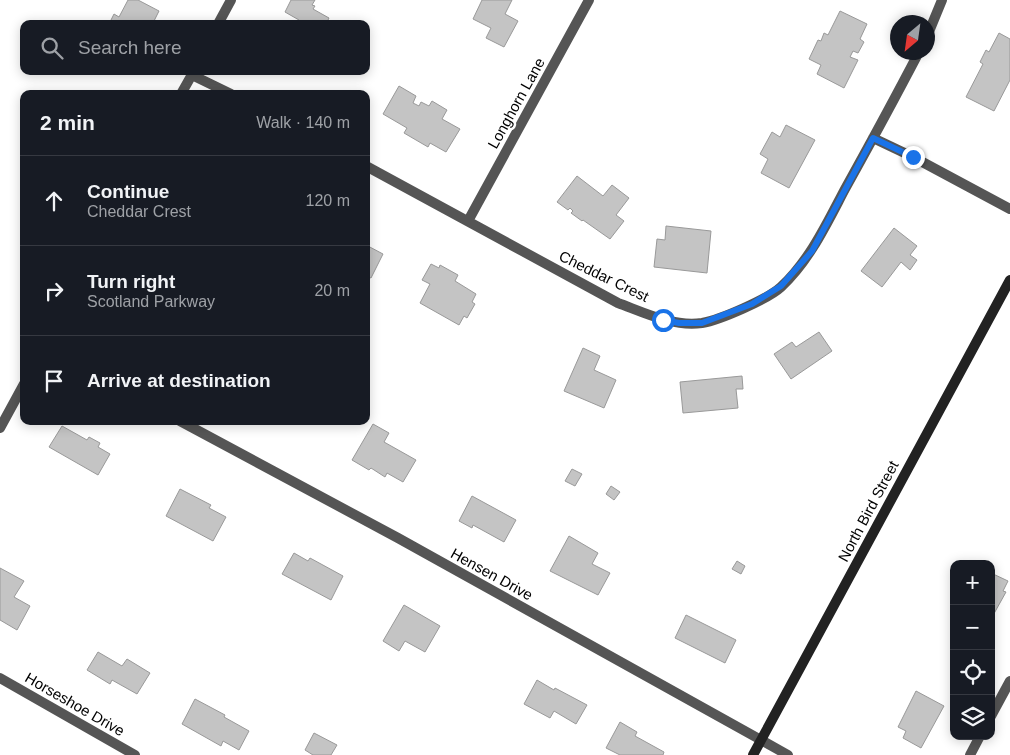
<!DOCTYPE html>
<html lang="en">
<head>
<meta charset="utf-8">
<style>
	body { margin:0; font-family:Helvetica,sans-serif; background:#242831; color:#f1f3f6 }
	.controls { position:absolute; right:15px; bottom:15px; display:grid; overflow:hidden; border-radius:10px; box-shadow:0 2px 12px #0003 }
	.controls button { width:45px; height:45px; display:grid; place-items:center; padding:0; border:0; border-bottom:1px solid #363941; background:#171b24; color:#f1f3f6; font:25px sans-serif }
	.compass { position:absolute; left:890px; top:15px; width:45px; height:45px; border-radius:50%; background:#171b24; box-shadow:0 2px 12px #0003; rotate:209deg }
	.stop { position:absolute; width:15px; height:15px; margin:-11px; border:4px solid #1a73e8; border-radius:50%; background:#fff }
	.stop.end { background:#1a73e8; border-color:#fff; box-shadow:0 1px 5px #0008 }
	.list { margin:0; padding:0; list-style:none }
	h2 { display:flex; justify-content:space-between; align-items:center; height:65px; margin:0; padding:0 20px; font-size:21px }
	h2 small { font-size:16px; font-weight:400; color:#9ea1a6 }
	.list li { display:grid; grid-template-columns:32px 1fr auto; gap:15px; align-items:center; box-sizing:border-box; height:90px; padding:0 20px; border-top:1px solid #363941 }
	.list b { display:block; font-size:19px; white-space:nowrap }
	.list p { margin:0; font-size:16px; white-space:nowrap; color:#9ea1a6 }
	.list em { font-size:16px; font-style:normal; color:#9ea1a6 }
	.icon { flex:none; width:28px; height:28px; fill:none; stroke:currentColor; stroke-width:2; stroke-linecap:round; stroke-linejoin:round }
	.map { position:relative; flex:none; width:1010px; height:755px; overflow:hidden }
	.search { position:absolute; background:#171b24; box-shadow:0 2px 12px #0003; left:20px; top:20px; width:350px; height:55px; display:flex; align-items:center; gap:12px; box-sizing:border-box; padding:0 18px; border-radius:10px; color:#9ea1a6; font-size:19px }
	.panel { position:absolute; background:#171b24; box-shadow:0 2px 12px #0003; left:20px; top:90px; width:350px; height:335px; border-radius:10px }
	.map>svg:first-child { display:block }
	.building { fill:#c4c4c4; stroke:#999 }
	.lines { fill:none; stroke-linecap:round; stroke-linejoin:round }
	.street { stroke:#555; stroke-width:10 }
	.secondary { stroke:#222; stroke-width:10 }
	.route { stroke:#1a73e8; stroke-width:6 }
	.labels { text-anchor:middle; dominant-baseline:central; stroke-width:5; stroke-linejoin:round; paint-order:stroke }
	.street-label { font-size:15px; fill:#000; stroke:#fff }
</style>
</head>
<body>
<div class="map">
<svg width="1010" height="755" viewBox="0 0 1010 755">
	<rect width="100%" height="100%" fill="#fff"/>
	<!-- building -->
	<path class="building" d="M128,0H138L159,11L153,23L150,21L148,24H109L114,14L119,17Z
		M291,0H315L312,5L315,6L313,9L329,18L326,24H297L299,20L285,12Z
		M482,0H512L505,14L518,21L504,47L486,38L491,28L473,19Z
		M840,11L867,24L860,39L864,42L858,53L853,51L850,57L858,60L844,88L817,74L821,65L809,59L818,40L821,41L824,33L828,35Z
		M999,33L1010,39V80L994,111L966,97L983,64L980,62L986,50L989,52Z
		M399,86L416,96L413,103L419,106L421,102L429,106L432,101L447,110L442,119L460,129L446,152L430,143L428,147L404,133L407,128L383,114Z
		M786,125L815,140L789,188L761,173L768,159L760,154L772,132L780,137Z
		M577,176L603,196L612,185L629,198L616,215L624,221L610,239L583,220L582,221L571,213L573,211L570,208L568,210L557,202Z
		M666,226L711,231L707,273L654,267L657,239L665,240Z
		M894,228L917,246L910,255L917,260L910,270L901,262L882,287L861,271Z
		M366,245L383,254L371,278L366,276Z
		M431,264L439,268L440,265L458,275L455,281L476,294L472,302L475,304L467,318L464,316L459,325L420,303L430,284L422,280Z
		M819,332L832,351L791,379L774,354L792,342L796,347Z
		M583,348L600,356L594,370L616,380L604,408L564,391Z
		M742,376L743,389H736L738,408L683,413L680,382Z
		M373,424L389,433L384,442L416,460L403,482L387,473L385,477L371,468L369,470L352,460Z
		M62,426L87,440L89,437L100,443L98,447L110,454L98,475L49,447Z
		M572,469L582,474L575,486L565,481Z
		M611,486L620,492L614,500L606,494Z
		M180,489L211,505L209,508L226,517L213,541L166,516Z
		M472,496L516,520L504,542L473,525L472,528L459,521Z
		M569,536L598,553L592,564L610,573L598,595L550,571Z
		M294,553L308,561L310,558L343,576L331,600L282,574Z
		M737,561L745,566L741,574L732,569Z
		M0,568L24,581L14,597L30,606L17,630L0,620Z
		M991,573L1008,581L1003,591L1006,592L991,619Z
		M404,605L440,626L425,652L405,641L399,651L383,641Z
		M686,615L736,640L725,663L675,638Z
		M98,652L122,666L127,659L150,673L137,694L112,680L110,684L87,670Z
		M537,680L554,690L555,688L587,705L576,724L554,711L550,718L524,704Z
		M916,691L944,706L921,748L903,738L906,731L898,727Z
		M195,699L225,715L224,717L249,731L239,750L223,741L221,746L182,724Z
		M620,722L637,732L635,736L664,752L663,755H620L606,748Z
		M314,733L337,745L331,755H313L305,750Z"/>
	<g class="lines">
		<!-- street -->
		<path class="street" d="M218,24L231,0
			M928,34L942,0
			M192,75L231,94
			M181,94L194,71
			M873,138L913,157L1010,209
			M366,166L618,303C645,313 673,327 702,323C720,320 768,299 781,287C810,260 827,223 845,189C870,144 895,98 919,52
			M468,221L589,0
			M180,421L398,538L788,755
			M0,428L24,384
			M0,678L135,755
			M991,716L1010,681
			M970,755L980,736"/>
		<!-- secondary -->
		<path class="secondary" d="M753,755L1010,280"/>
	</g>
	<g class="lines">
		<!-- route -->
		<path class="route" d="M663,320L679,323H702L752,304L781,286L812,251L873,138L913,157"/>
	</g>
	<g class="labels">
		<!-- street labels -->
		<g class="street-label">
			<text transform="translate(516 103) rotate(-61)">Longhorn Lane</text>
			<text transform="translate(604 276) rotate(26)">Cheddar Crest</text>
			<text transform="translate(868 511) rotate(-62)">North Bird Street</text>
			<text transform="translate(492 574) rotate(29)">Hensen Drive</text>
			<text transform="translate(75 704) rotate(30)">Horseshoe Drive</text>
		</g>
	</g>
</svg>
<div class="controls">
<button>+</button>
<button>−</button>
<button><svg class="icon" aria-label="locate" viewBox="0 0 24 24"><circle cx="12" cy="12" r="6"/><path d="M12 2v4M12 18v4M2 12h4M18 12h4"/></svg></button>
<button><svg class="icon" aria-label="layers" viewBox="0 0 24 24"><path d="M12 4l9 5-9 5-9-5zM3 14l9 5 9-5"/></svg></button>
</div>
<svg class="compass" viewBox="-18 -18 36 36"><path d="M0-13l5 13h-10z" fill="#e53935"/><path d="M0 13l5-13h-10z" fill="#9ea1a6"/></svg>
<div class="stop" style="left:663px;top:320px"></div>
<div class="stop end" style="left:913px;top:157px"></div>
<div class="search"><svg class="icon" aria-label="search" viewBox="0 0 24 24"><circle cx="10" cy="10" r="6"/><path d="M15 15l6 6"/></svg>Search here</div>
<section class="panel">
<h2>2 min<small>Walk · 140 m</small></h2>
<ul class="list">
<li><svg class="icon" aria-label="ahead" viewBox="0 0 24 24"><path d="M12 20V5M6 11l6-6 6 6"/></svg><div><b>Continue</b><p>Cheddar Crest</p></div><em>120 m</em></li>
<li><svg class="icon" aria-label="right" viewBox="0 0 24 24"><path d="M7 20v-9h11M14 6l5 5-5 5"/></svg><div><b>Turn right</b><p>Scotland Parkway</p></div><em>20 m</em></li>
<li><svg class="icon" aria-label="arrive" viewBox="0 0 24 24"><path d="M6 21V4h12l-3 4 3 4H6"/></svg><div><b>Arrive at destination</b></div></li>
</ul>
</section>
</div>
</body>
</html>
